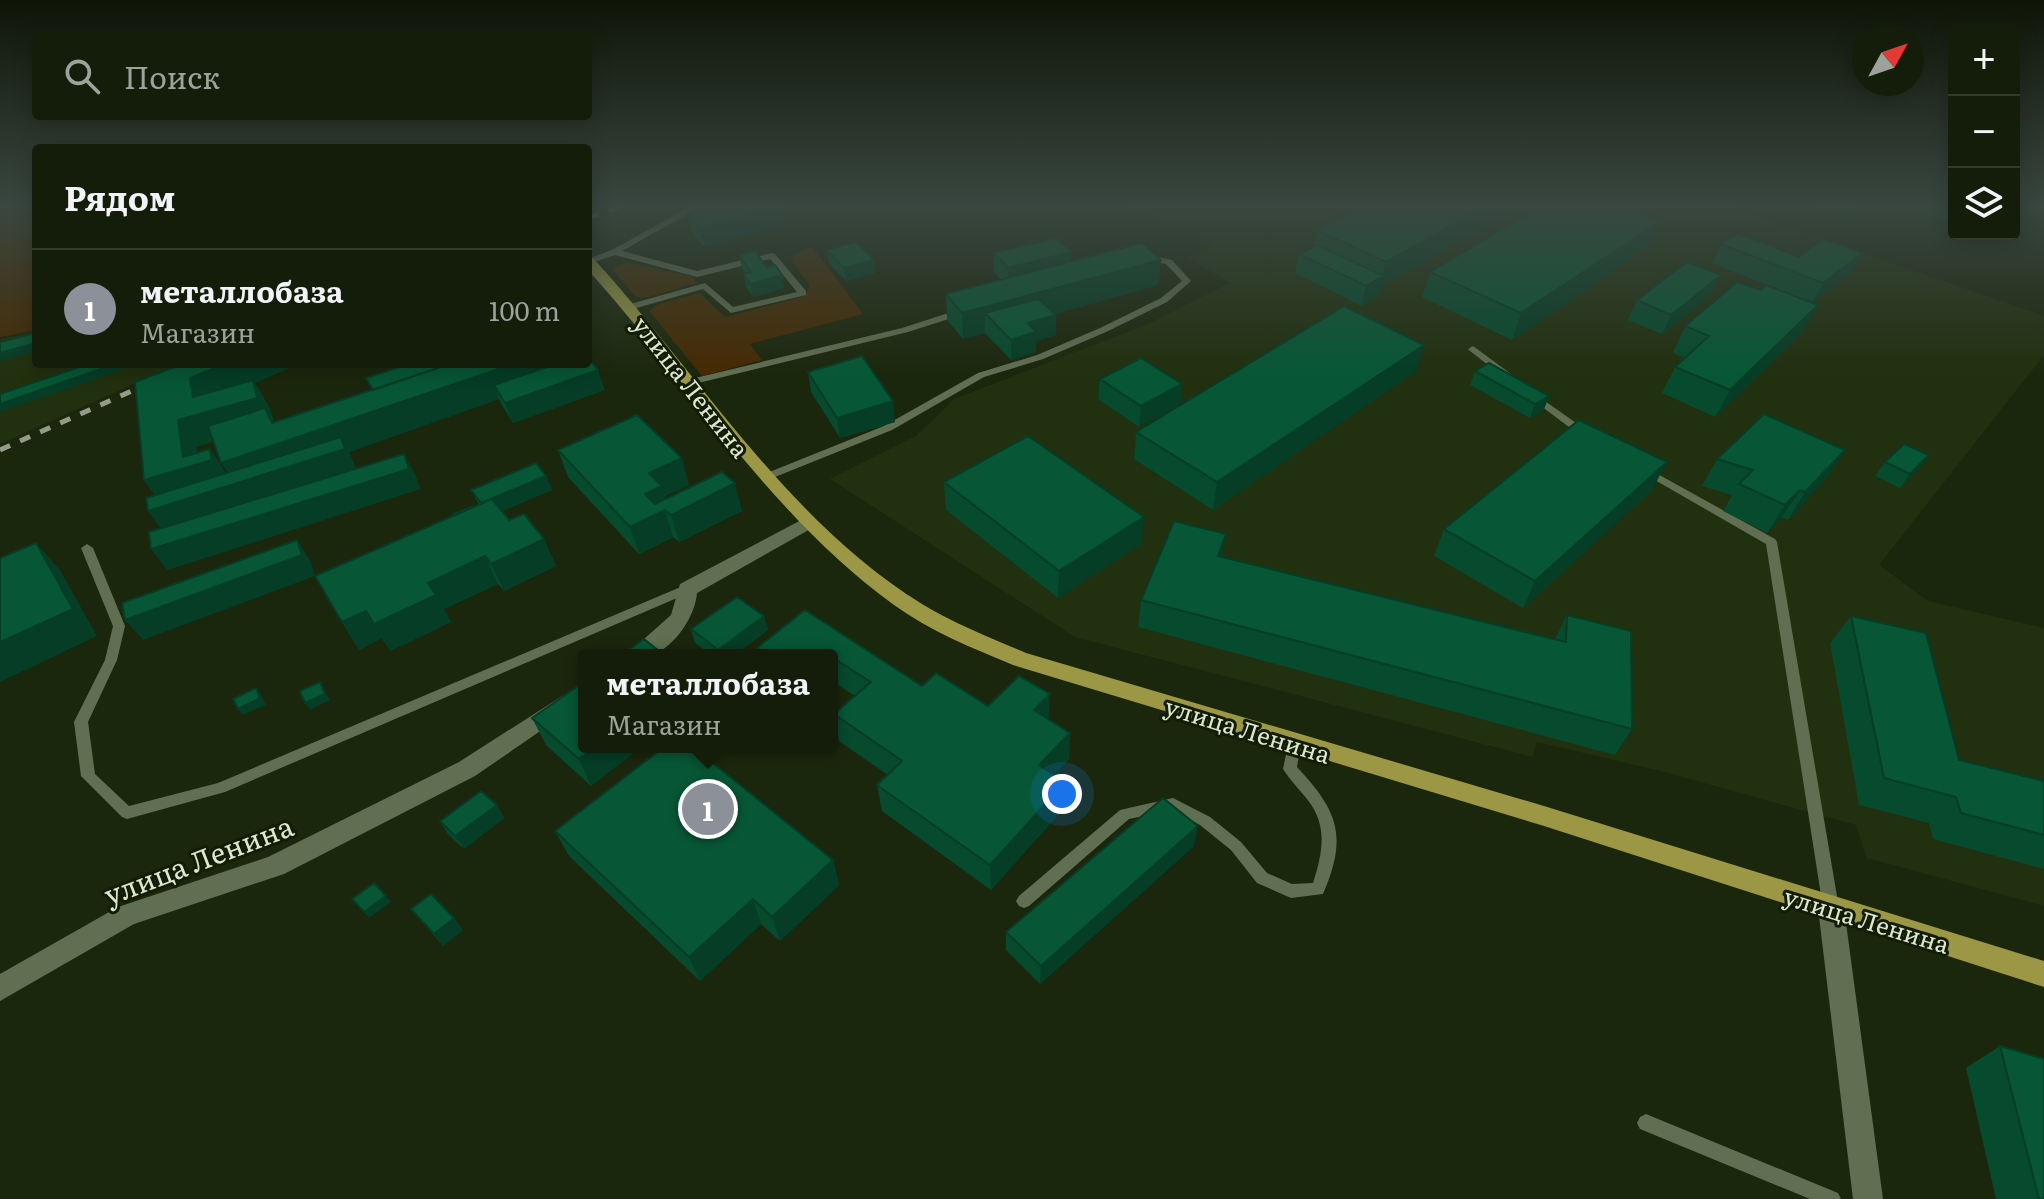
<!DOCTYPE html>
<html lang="ru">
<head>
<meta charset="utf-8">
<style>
	body { margin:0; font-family:Literata,serif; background:#1d2612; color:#f1f3f6 }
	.controls { position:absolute; right:24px; top:24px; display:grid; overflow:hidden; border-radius:8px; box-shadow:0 4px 20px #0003 }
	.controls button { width:72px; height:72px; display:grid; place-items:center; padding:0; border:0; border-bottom:2px solid #333b2a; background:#141d09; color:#f1f3f6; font:40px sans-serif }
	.compass { position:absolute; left:1852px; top:24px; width:72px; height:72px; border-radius:50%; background:#141d09; box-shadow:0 4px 20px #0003; rotate:50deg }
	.you { position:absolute; left:1062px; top:794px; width:28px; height:28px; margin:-20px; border:6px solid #fff; border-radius:50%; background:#1a73e8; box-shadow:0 0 0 12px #1a73e833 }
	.badge { display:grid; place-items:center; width:52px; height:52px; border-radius:50%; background:#8c9099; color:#fff; font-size:26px; font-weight:700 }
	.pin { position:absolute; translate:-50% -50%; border:4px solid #fff; box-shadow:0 2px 8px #0006 }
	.popup { position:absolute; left:578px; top:649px; width:260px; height:104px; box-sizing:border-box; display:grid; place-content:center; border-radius:8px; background:#141d09; filter:drop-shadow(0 2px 6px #0005); font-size:26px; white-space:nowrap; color:#9da29c }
	.popup b { font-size:30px; color:#f1f3f6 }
	.popup::after { content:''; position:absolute; left:50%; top:100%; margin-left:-16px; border:16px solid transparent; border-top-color:#141d09 }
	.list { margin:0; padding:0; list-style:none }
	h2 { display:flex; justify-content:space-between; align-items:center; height:104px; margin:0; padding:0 32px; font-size:34px }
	h2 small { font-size:26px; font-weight:400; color:#9da29c }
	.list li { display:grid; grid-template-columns:52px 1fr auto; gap:24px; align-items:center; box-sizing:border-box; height:120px; padding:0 32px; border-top:2px solid #333b2a }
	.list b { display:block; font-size:30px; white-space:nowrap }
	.list p { margin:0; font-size:26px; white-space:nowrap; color:#9da29c }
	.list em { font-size:26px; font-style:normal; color:#9da29c }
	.icon { flex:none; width:44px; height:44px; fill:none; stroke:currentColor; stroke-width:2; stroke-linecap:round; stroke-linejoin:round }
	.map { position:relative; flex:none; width:2044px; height:1199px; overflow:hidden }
	.search { position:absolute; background:#141d09; box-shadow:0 4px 20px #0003; left:32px; top:32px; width:560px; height:88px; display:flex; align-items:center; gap:20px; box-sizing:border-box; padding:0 28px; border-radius:8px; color:#9da29c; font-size:30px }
	.panel { position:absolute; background:#141d09; box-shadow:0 4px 20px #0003; left:32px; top:144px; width:560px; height:224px; border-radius:8px }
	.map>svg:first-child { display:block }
	.built { fill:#21300e }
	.green { fill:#462a02 }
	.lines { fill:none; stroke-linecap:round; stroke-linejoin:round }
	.lane { fill:#606f52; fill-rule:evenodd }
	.street { fill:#606f52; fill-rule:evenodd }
	.primary { fill:#9b9744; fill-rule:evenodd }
	.rail { stroke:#929c88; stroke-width:5; stroke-dasharray:11 11; stroke-linecap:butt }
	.wall { fill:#064b2e; fill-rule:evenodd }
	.shaded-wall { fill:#053d26; fill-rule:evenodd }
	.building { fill:#075736; stroke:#053d26; stroke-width:2 }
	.labels { text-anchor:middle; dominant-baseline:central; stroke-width:6; stroke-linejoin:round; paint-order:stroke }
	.street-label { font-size:24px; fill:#dee6d6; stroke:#121d04 }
	.near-street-label { font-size:28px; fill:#dee6d6; stroke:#121d04 }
</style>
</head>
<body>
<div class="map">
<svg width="2044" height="1199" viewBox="0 0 2044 1199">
	<rect width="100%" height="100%" fill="#1b270c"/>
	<!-- built -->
	<path class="built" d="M1132,206H1728L2044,316V355L1879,565L1928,601L2044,628V906L1867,858L1856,825L1661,771L1537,742L1533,757L1075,637L830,479L916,436L954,399L1148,324L1230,283L1187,257L1213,246Z
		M36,332V364H178L0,444V339Z"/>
	<!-- green -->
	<path class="green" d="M0,206H36V330L0,337Z
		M812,247L863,314L750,344L762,360L702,376L649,311L658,304L700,293L725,317L805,296L810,286L792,261L793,255Z
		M627,262L693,277L696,283L649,297H636L612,269Z"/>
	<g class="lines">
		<!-- lane -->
		<path class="lane" d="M691,206H702L622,251L697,271L772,253L775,254L806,291V295L731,313L703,289L633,309H627V305L705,283L733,307L797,292L770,259L697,277L615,255L588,264V259L614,249Z
			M1148,255L1172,260L1191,281L1167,302L1106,332L1043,359L984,377L892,430L770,479L766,480L761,477L762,475L884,426L978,373L1037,355L1100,328L1161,298L1182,281L1166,264L1145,260L1144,258Z
			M961,309L966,312L964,314L908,332L690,385L685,382L687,380L902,328Z
			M1473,346L1511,374V378H1505L1470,351L1468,349Z
			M1532,392L1589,432L1590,434L1589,436H1581L1529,397L1527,395Z
			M1645,467L1775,539L1777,542L1839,908L1836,913L1831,915L1826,913L1823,908L1766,544L1641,472L1640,470L1641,468Z
			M87,544L93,548L125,626L117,660L88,722L95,774L129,806L218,783L683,586L687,585L693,589L691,592L225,792L127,819L122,817L81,776L74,722L105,660L113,626L81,548Z
			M1294,739L1299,740L1301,744L1297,767C1338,811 1348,836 1323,894L1291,898L1257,883L1231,850L1200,825L1172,810L1129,819L1029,906L1024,908L1019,906L1016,901L1019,896L1120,810L1173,798L1210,817L1241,842L1267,873L1292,884L1313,883C1323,852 1328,825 1307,799C1299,789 1290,780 1283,769L1289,740Z
			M1646,1114L1838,1193L1841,1199H1810L1640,1129L1637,1123L1640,1117Z"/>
		<!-- street -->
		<path class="street" d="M807,517L814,519L816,523L814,527L697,593C695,616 676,646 652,655C645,657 633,655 626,655L671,615L680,584Z
			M584,682V701L475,776L284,874L134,924L0,1001V974L118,907L268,857L459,762Z
			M1831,896L1840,900L1844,908L1883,1199H1853L1818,908L1822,900Z"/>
		<!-- primary -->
		<path class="primary" d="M588,257L593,258C699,374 786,520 922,604C955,624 991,638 1026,653L1544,806L2044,961V987L1544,826L1013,665C972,648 930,631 894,605C770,515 689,382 588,270Z"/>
		<!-- rail -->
		<path class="rail" d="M588,218L622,206
			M0,450L192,364"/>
	</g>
	<!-- wall -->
	<path class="wall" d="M1522,206L1382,286L1379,295L1362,306L1295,273L1299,254L1314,246L1317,230Z
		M1816,206H1855L1843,216Z
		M1932,206H1954V225L1926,215Z
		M780,207L783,226L704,247L692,232L688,214Z
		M1721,244L1799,257L1862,253L1851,272L1812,303L1803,331L1715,417L1662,393L1675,367L1685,358L1673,353L1685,326L1761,290L1802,299L1712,263Z
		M1650,246L1512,340L1422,297L1430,272Z
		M827,250L874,260L875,273L846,281L829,263Z
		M994,253L1070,262L1161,260L1158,285L1055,314L1056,315V335L1036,341V352L1011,360L985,333L963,339L947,320L946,294L1001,280L994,272Z
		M739,255L782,275L784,288L753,297L746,287L744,274H746L742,268Z
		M1712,294L1662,334L1628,320L1637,300Z
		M408,364H534L536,371L605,390L513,423L502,405L499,399L349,452L356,469L415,474L420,489L167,570L161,528L148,511L155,495L144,480L255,383L269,407L274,422L372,390ZM214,441L221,463L228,472L226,473L210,449L197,453L196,447Z
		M1416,371L1213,510L1134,459L1136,432Z
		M1475,371L1549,396L1544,409L1530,418L1470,385Z
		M808,372L895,422L840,438L811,392Z
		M1100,379L1182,384L1180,404L1139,427L1098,399Z
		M558,450L689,485L665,496L666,499L742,511L679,542L673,537L639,554L568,477Z
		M1845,450L1827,477L1788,520L1782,517L1767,533L1723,511L1732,495L1702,486L1717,459Z
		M1929,455L1918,469L1900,488L1875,476L1885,462Z
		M546,476L552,490L502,511L509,520L544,539L556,566L504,591L498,584L444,609L451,622L390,651L382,638L359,650L342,622L454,516L479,505L471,490Z
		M944,482L1141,544L1058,598L946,510Z
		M1652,490L1523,608L1434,556L1444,529Z
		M1222,556L1555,639L1567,615L1632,729L1615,755L1138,627L1141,600Z
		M805,610L922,686L988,706L1049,720L1070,733L1069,759L1054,775L1064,808L991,890L882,811L877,785L888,775L839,741L834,714L855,696L832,681V655H759L757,648Z
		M764,616L768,630L734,655H711L695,643L691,629Z
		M1851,616L1959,760L2044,781V869L1933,839L1929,823L1859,805L1830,643Z
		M584,682L591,786L546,745L532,718Z
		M497,805L504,818L464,849L448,834L440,821Z
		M555,831L833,860L839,885L780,941L761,924L700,981L569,856Z
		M1194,846L1040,984L1006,950V932Z
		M411,909L454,918L463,930L443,946Z
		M2000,1046L2044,1199H1996L1966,1068Z"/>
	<!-- shaded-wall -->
	<path class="shaded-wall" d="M1486,206H1522L1382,286L1379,295L1362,306L1366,286L1382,277L1386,262Z
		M1848,206H1855L1843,216Z
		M780,207L783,226L704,247L700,228Z
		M1661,221L1650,246L1512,340L1521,313Z
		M1071,252L1070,271L1008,287V268Z
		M1862,253L1851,272L1812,303L1823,283Z
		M874,260L875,273L846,281L844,268Z
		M1161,260L1158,285L1000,329L985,313V333L963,339L962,313Z
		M782,275L784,288L753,297L750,284Z
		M1721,275L1712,294L1662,334L1671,315Z
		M1818,305L1803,331L1715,417L1730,390Z
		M1056,315V335L1036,341V352L1011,360V340L1028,323Z
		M36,343V351L0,361V353Z
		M1424,345L1416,371L1213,510L1217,482Z
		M115,364H139L0,412V404Z
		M224,364H299L255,383L269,407L272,419L281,435L475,364H534L541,384L494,385L499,399L349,452L356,469L163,531L148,511L163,506L144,480L183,457L178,420L193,397L190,378ZM273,424L221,463L235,483L228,476L210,449L199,464L196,447Z
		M357,364H374L359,369Z
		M598,370L605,390L513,423L505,403Z
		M1182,384L1180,404L1139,427L1141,406Z
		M1549,396L1544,409L1530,418L1535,404Z
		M893,401L895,422L840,438L837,418Z
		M1845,450L1827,477L1788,520L1805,492Z
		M404,454L415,474L420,489L167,570L151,549Z
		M1929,455L1918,469L1900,488L1910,474Z
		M682,458L689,485L665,496L670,513L665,510L673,537L639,554L630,527L645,494L649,473Z
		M1667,462L1652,490L1523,608L1535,581Z
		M546,476L552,490L488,517L481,503Z
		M735,483L742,511L679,542L671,515Z
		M1800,490L1782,517L1767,533L1785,505Z
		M1144,517L1141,544L1058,598L1059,571Z
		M1226,534L1221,561L1218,556Z
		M544,539L556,566L504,591L491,564Z
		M297,540L310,560L315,576L143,640L125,620Z
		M36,543L60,570L97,636L0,682V642Z
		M485,556L498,584L444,609L451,622L390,651L374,624L428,583Z
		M366,611L382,638L359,650L342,622Z
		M764,616L768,630L734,655H720L718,650Z
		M320,682L330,700L310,710L305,703Z
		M256,688L261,695L266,705L243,715L238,709Z
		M1050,694L1049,721L1034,710Z
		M1070,733L1069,759L1039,791V765Z
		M595,747H642L591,786L579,759Z
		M1065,782L1064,808L991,890L990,865Z
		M497,805L504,818L464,849L455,836Z
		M1198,826L1194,846L1040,984L1041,966Z
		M833,860L839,885L780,941L772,917Z
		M386,896L391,902L369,918L364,912Z
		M753,899L761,924L700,981L689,957Z
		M454,918L463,930L443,946L434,934Z"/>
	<!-- building -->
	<path class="building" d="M717,206H780V207L700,228L688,214Z
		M1364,206H1486L1386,262L1317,230Z
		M1541,206H1622L1661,221L1521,313L1430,272Z
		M1737,233L1799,257L1823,239L1862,253L1823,283L1721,244Z
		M1056,238L1071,252L1008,268L994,253Z
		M856,242L874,260L844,268L827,250Z
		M1142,243L1161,260L962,313L946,294Z
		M1317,245L1384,276L1366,286L1299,254Z
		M755,251L767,268L775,265L782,275L750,284L744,274L751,272L739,255Z
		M1687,262L1721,275L1671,315L1637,300Z
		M1737,282L1761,290L1766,285L1818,305L1730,390L1675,367L1709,336L1685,326Z
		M1038,299L1056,315L1028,323L1036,332L1011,340L985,313Z
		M1344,306L1424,345L1217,482L1136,432Z
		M36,333V343L0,353V342Z
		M862,356L893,401L837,418L808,372Z
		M588,357L598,370L505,403L494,385L556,364H588Z
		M1141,358L1182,384L1141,406L1100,379Z
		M1489,363L1549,396L1535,404L1475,371Z
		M88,364H115L0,404V394Z
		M182,364H224L190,378L193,397L253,380L257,398L178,420L183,457L210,449L212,460L144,480L135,382Z
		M408,364H450L373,390L366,378Z
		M450,364H513L221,463L208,426L265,408L272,423Z
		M1764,414L1845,450L1805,492L1800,490L1785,505L1739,484L1753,470L1717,459Z
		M637,415L682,458L649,473L662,486L645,494L655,504L722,472L735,483L671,515L665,510L630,527L558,450Z
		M1579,420L1667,462L1535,581L1444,529Z
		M1028,436L1144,517L1059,571L944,482Z
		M341,437L345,449L148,511L146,498Z
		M1904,444L1929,455L1910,474L1885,462Z
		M404,454L409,469L151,549L149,532Z
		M536,463L546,476L481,503L471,490Z
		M492,499L509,520L524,514L544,539L491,564L485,556L428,583L436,595L374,624L366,611L342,622L315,576Z
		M474,506L454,516L453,514Z
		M1174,521L1226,534L1218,556L1566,642L1567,615L1631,631L1632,729L1141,600Z
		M297,540L302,555L125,620L122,603Z
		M36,543L73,609L0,642V558Z
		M737,597L764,616L718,650L691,629Z
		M805,610L922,686L936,673L988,706L1019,676L1050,694L1034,710L1070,733L1039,765L1065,782L990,865L877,785L902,761L834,714L871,682L832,657V655H829L823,651L819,655H768L757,648Z
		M1851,616L1926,633L1959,760L2044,781V835L1961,813L1956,797L1884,778Z
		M644,639L664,655H622Z
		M320,682L325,694L305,703L300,691Z
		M584,682V747H595L579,759L532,718Z
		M256,688L260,698L238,709L233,699Z
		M664,747H693L833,860L772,917L753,899L689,957L555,831Z
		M481,791L497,805L455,836L440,821Z
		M1163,798L1198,826L1041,966L1006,932Z
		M374,883L386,896L364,912L352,899Z
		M431,894L454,918L434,934L411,909Z
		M2000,1046L2044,1059V1199H2039Z"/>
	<!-- sky -->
	<linearGradient id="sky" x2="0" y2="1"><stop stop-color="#0f1507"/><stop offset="0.55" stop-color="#394740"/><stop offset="1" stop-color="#394740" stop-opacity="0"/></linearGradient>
	<rect width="2044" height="374" fill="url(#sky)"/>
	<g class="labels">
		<!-- street labels -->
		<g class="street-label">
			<text transform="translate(692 386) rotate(52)">улица Ленина</text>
			<text transform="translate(1248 729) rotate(17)">улица Ленина</text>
			<text transform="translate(1867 919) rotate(17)">улица Ленина</text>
		</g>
		<!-- near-street labels -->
		<g class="near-street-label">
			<text transform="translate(198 859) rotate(-21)">улица Ленина</text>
		</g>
	</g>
</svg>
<div class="controls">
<button>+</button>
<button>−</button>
<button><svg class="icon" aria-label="layers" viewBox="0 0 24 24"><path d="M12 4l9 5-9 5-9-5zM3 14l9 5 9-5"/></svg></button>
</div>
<svg class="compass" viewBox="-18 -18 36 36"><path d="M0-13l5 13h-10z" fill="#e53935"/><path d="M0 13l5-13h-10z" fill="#9da29c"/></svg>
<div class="you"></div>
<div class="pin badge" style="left:708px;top:809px">1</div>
<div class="popup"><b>металлобаза</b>Магазин</div>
<div class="search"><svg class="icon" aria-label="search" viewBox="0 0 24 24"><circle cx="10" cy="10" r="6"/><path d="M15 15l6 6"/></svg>Поиск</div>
<section class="panel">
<h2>Рядом<small></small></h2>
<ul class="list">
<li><span class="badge">1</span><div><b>металлобаза</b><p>Магазин</p></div><em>100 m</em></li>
</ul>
</section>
</div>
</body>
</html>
